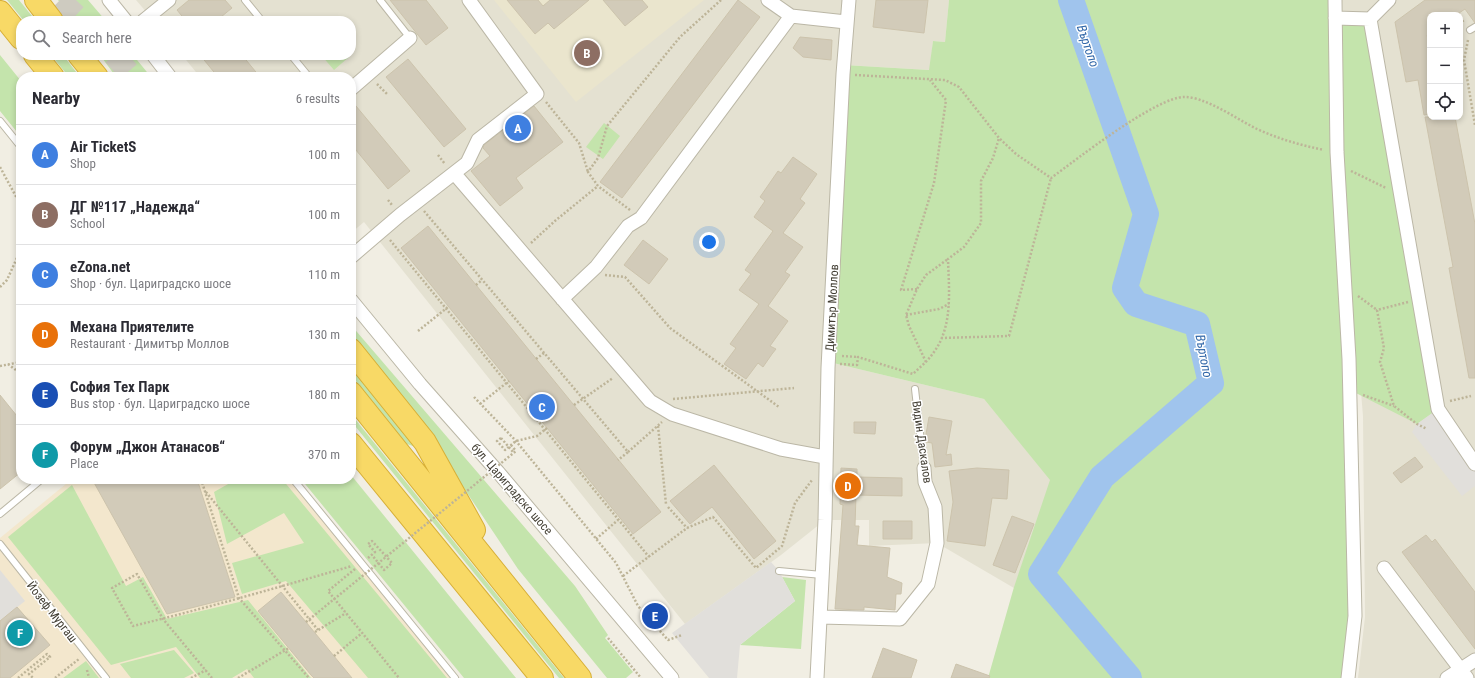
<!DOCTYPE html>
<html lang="en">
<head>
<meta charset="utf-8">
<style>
	body { margin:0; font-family:"Roboto Condensed",sans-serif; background:#f7f7f7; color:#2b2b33 }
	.controls { position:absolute; right:12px; top:12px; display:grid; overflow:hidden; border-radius:8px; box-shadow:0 2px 6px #0003 }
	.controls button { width:36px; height:36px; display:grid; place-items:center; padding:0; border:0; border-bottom:1px solid #e1e1e2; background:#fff; color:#2b2b33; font:20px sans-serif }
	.you { position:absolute; left:709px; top:242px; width:14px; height:14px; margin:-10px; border:3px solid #fff; border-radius:50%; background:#1a73e8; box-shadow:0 0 0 6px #1a73e833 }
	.badge { display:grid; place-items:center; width:26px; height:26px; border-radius:50%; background:#0f766e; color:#fff; font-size:13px; font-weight:700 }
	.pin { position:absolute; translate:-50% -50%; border:2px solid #fff; box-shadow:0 1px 4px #0006 }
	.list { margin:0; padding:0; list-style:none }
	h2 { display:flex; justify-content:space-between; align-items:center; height:52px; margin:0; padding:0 16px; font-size:17px }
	h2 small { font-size:13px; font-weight:400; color:#7c7c81 }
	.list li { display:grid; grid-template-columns:26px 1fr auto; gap:12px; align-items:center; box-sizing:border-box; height:60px; padding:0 16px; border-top:1px solid #e1e1e2 }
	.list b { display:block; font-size:15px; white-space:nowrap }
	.list p { margin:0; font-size:13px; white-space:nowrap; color:#7c7c81 }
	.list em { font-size:13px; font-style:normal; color:#7c7c81 }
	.icon { flex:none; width:22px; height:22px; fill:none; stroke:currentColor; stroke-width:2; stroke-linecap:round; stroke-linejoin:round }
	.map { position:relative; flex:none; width:1475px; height:678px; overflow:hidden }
	.search { position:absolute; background:#fff; box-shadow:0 2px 6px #0003; left:16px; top:16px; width:340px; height:44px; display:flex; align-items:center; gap:10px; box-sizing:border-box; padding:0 14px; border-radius:16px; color:#7c7c81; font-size:15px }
	.panel { position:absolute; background:#fff; box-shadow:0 2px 6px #0003; left:16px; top:72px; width:340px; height:412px; border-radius:16px }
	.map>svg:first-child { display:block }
	.residential { fill:#e4e1d1; fill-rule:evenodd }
	.commercial { fill:#f3e7cd }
	.education { fill:#eae5cd }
	.green { fill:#c4e4ac }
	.parking { fill:#e1dfdb }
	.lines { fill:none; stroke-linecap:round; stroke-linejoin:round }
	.river { stroke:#a0c4ed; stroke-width:26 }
	.building { fill:#d2cbb9; stroke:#ccc3ac }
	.highway-tunnel { stroke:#cecbc0; stroke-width:22; stroke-dasharray:22 11; stroke-linecap:butt }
	.lane-casing { stroke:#bbb7a6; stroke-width:8 }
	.street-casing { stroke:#bbb7a6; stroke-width:15 }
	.highway-casing { stroke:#d7af37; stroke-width:24 }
	.path { stroke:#bdb498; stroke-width:2.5; stroke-dasharray:2 2; stroke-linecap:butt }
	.lane { stroke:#fff; stroke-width:6 }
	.street { stroke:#fff; stroke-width:13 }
	.highway { stroke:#f8d966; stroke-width:22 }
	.path-bridge { stroke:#bdb498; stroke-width:2.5; stroke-dasharray:2 2; stroke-linecap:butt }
	.labels { text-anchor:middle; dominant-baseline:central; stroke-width:3; stroke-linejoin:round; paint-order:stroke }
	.street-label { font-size:12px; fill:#423e33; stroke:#fff }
	.water-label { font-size:13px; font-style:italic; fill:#3268a9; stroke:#fff }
</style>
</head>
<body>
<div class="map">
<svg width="1475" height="678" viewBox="0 0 1475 678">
	<rect width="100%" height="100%" fill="#f1eee3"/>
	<!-- residential -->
	<path class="residential" d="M136,0H949L945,42L933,41L930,70L844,65L829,362L984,399L1051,480L1014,588L937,543L869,546V520H825L781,555L685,624L364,222L351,233V77H200L182,55H351V21H154Z
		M1342,0H1475V678H1358L1365,617L1363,416L1357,345ZM1430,15H1460V117H1430Z"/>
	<!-- commercial -->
	<path class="commercial" d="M72,479H289L362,563L455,678H0V538Z"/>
	<!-- education -->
	<path class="education" d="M494,0H704L576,102Z"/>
	<!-- green -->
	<path class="green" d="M7,0H19L36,21H24Z
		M58,0H88L106,21H74Z
		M949,0H1335L1336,18L1370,19L1438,409L1417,424L1350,390L1355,616L1348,678H988L1014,587L1050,480L984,399L829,362L844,65L929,70L933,41L945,42Z
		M0,55L21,81V137L0,111Z
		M51,55H63L80,77H69Z
		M100,55H133L151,77H116Z
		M321,55H347L349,57L334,70Z
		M604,123L620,136L603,159L586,147Z
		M351,325L575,586L608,635L605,638L633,672L626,678H607L518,569L427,433L351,337Z
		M351,362L414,445L413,446L407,444L401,437L351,375Z
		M351,414L564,678H559L351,421Z
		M351,475L516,678H464L301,479H351Z
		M237,479H282L447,678H368L286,581L242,594L232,563L304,543L284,513L227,544L214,492Z
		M72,485L126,586L143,577L167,619L248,600L311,678H254L247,669L232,678H200L176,647L111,665L8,537Z
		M782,577L806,580L801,649L740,645L795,601Z
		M174,650L194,673L184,678H131L120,664Z
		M86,661L99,678H63Z"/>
	<!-- parking -->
	<path class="parking" d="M1438,409L1475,464V486L1462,496L1412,432L1417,424Z
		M771,562L779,571L795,601L740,645L737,678H709L672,633Z
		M0,570L25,601L0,621Z"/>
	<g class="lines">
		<!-- river -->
		<path class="river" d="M1071,0L1146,214L1125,288L1136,304L1197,324L1211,383L1102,477L1041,574L1129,678"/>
	</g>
	<!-- building -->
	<path class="building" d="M189,0H225L232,8L216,21H186L177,10Z
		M390,0H426L448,28L426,45Z
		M507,0H538L543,6L550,0H589L554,29L548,23L535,34Z
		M603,0H642L648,7L625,26Z
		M738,0L760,17L622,198L600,182Z
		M876,0H928L924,33L873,27Z
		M1425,0H1475V23L1465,9L1456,15H1430V34L1427,35L1430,50V114L1424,115L1418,80L1406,82L1395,22Z
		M800,37L832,40L831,60L803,57L793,48Z
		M200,55H242L260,77H218Z
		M408,59L466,129L444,147L386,77Z
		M351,100L410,171L388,189L351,144Z
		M534,106L563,142L516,178L523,188L500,206L471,171L490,156L483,148L484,145Z
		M1425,117H1455L1475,224V378H1469L1449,268L1453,267Z
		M793,157L817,174L800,199L805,203L783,233L803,247L785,272L790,275L768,306L788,321L770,346L776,349L772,354L763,367L758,363L746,379L724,364L736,348L730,344L759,304L739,290L751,274L745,270L773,231L754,217L765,201L760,197L778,171L781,173Z
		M428,226L661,512L633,534L401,248Z
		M643,240L668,259L649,284L624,265Z
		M0,395L21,421V472L0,489Z
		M929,417L952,421L946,455L951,454L952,465L935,467L932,443L926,442L925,440Z
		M854,422H876L875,434L854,433Z
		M1415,457L1423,467L1401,483L1393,473Z
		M714,465L776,541L754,559L712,507L690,524L670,501Z
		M841,468L857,469V477L902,478V496L856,495L855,526H859L857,545L890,548L887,577L902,583L901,594H896L895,610L864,607V610L835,609L843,505L840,504Z
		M977,468L1009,470L1007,499L992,498L985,546L947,541L953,502L949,471Z
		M92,479H197L235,597L167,614Z
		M1012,516L1034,524L1015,573L993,565Z
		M883,521H912V539H883Z
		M1426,535L1432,542L1435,539L1475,592V649L1402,552Z
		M281,592L306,622L352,678H314L311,675L258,611Z
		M17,607L50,645L10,678H0V621Z
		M883,648L917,660L911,678H872Z
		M956,664L990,676L989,678H951Z"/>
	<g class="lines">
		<!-- highway-tunnel -->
		<path class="highway-tunnel" d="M60,0L82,21
			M114,55L133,77"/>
		<!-- lane casing -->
		<g class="lane-casing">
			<path id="lane" d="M245,0L262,21
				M380,0L410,38
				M1470,30L1475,27
				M291,55L309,77
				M0,121L21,147
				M915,389L924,468
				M293,479L455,678
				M0,514L42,479
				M0,544L106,678
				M779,571L822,575"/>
		</g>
		<!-- street casing -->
		<g class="street-casing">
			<path id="street" d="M109,0L126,21
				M768,0L791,16L846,22
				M1335,0L1337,152L1349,359L1355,616L1348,678
				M1335,18L1370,19L1389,0
				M1370,19L1438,409L1475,464
				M143,21L169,0
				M153,55L170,77
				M351,89L410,38
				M454,173L650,401L672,414L781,449L825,457
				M351,257L400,215L467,163L478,140L537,94L469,0
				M562,299L596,267L628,226L641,218L791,16
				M351,300L420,384L498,472L672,678
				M1384,568L1467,678
				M820,617L900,619L928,584L937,543L935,507L925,482L924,468
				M817,678L825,520L828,368L843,74L849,0
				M1447,678L1475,660"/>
		</g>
		<!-- highway casing -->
		<g class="highway-casing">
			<path id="highway" d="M36,0L52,21
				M0,12L21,38
				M35,55L53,77
				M79,55L97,77
				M351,350L425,442L474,530
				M351,393L580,678
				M351,444L542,678"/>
		</g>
		<!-- path -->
		<path class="path" d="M1458,14L1459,15
			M1460,17L1464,23
			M1468,40L1464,60L1475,125
			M855,75L945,80L959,87L999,138L1016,154L1051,178C1076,160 1157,96 1185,97C1191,97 1198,99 1203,101C1222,108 1239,120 1257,129C1279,139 1300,145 1324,150
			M377,84L388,95
			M546,102L579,143L588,172
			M438,155L445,164
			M0,167L19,202L21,214
			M1351,171L1386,188
			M388,200L392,205
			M630,210L598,186L588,172L598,158L607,126L680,37L721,0
			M424,211L628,452L618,460
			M390,240L649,557
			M531,243L556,220L598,186
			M605,275L625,277L670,328L779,407
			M476,285L482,280
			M0,287L7,280L21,249
			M917,289L901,290L934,183L946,100L930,80
			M1358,296L1377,310
			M1408,302L1377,310L1384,348L1380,362L1394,406L1417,424L1427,429
			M906,315L939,309L949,304
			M418,331L448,307
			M941,338L1009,336L1051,178
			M842,356L858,357
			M536,359L544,353
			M926,362L909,326L906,315L917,289L926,275L948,259
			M8,364L21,374
			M840,364L857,365L858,357L913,374C920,367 928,361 934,352C953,326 949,290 948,259L964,247L981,223V181L993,158L999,138
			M0,366L21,362
			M1363,395L1394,406
			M474,397L516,441L616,563L638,606L668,640L682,635
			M673,399L794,388
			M1450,401L1471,396
			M480,404L509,381
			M574,405L613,378
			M658,426L666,504
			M501,438L497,441L505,450L516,441L537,436L547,428
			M511,445L516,451
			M628,452L662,422
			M201,479L239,598L309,678
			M206,492L318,630
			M668,507L687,528
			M596,539L618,520
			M368,558L375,552L368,544L372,541L392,563L384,570L372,555
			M355,569L328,591L399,678
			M623,576L687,528L713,517L756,568L782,546L795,503L812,480
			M315,632L346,613
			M608,638L641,678
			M334,656L362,633
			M87,670L89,678
			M18,678L47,654L50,657L29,674L33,678
			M55,678L79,659
			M191,678L206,670
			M212,678L163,619L137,574L112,588L133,626C207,608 279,587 352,566
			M238,678L289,648"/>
		<!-- lane -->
		<use href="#lane" class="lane"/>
		<!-- street -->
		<use href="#street" class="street"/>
		<!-- highway -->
		<use href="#highway" class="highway"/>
		<!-- path-bridge -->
		<path class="path-bridge" d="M501,438L514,453
			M306,622L516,451"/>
	</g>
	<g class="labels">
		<!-- street labels -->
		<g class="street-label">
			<text transform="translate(832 308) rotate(-87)">Димитър Моллов</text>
			<text transform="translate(922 442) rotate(82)">Видин Даскалов</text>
			<text transform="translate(512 489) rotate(49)">бул. Цариградско шосе</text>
			<text transform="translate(52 612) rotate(52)">Йозеф Мургаш</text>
		</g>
		<!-- water labels -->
		<g class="water-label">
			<text transform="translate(1088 46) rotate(71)">Въртопо</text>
			<text transform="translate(1204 356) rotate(79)">Въртопо</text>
		</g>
	</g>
</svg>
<div class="controls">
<button>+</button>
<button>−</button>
<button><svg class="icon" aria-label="locate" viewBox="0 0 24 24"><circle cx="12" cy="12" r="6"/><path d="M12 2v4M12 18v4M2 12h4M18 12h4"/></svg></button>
</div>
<div class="you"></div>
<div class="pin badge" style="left:518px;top:128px;background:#3f7fe0">A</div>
<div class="pin badge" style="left:587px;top:53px;background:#8d6e63">B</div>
<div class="pin badge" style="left:542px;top:407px;background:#3f7fe0">C</div>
<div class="pin badge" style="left:848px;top:486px;background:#e8710a">D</div>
<div class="pin badge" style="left:655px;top:616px;background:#1a4fb4">E</div>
<div class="pin badge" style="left:20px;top:633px;background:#0f9aa8">F</div>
<div class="search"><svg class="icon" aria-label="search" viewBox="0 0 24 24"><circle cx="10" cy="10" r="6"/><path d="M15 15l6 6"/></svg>Search here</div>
<section class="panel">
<h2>Nearby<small>6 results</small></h2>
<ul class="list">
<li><span class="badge" style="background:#3f7fe0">A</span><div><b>Air TicketS</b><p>Shop</p></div><em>100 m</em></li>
<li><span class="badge" style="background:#8d6e63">B</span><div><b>ДГ №117 „Надежда“</b><p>School</p></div><em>100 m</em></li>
<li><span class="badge" style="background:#3f7fe0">C</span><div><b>eZona.net</b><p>Shop · бул. Цариградско шосе</p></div><em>110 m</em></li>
<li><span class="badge" style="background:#e8710a">D</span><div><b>Механа Приятелите</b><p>Restaurant · Димитър Моллов</p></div><em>130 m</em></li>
<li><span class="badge" style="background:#1a4fb4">E</span><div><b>София Тех Парк</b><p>Bus stop · бул. Цариградско шосе</p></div><em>180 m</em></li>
<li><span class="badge" style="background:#0f9aa8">F</span><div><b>Форум „Джон Атанасов“</b><p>Place</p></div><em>370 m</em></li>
</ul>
</section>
</div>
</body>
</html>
